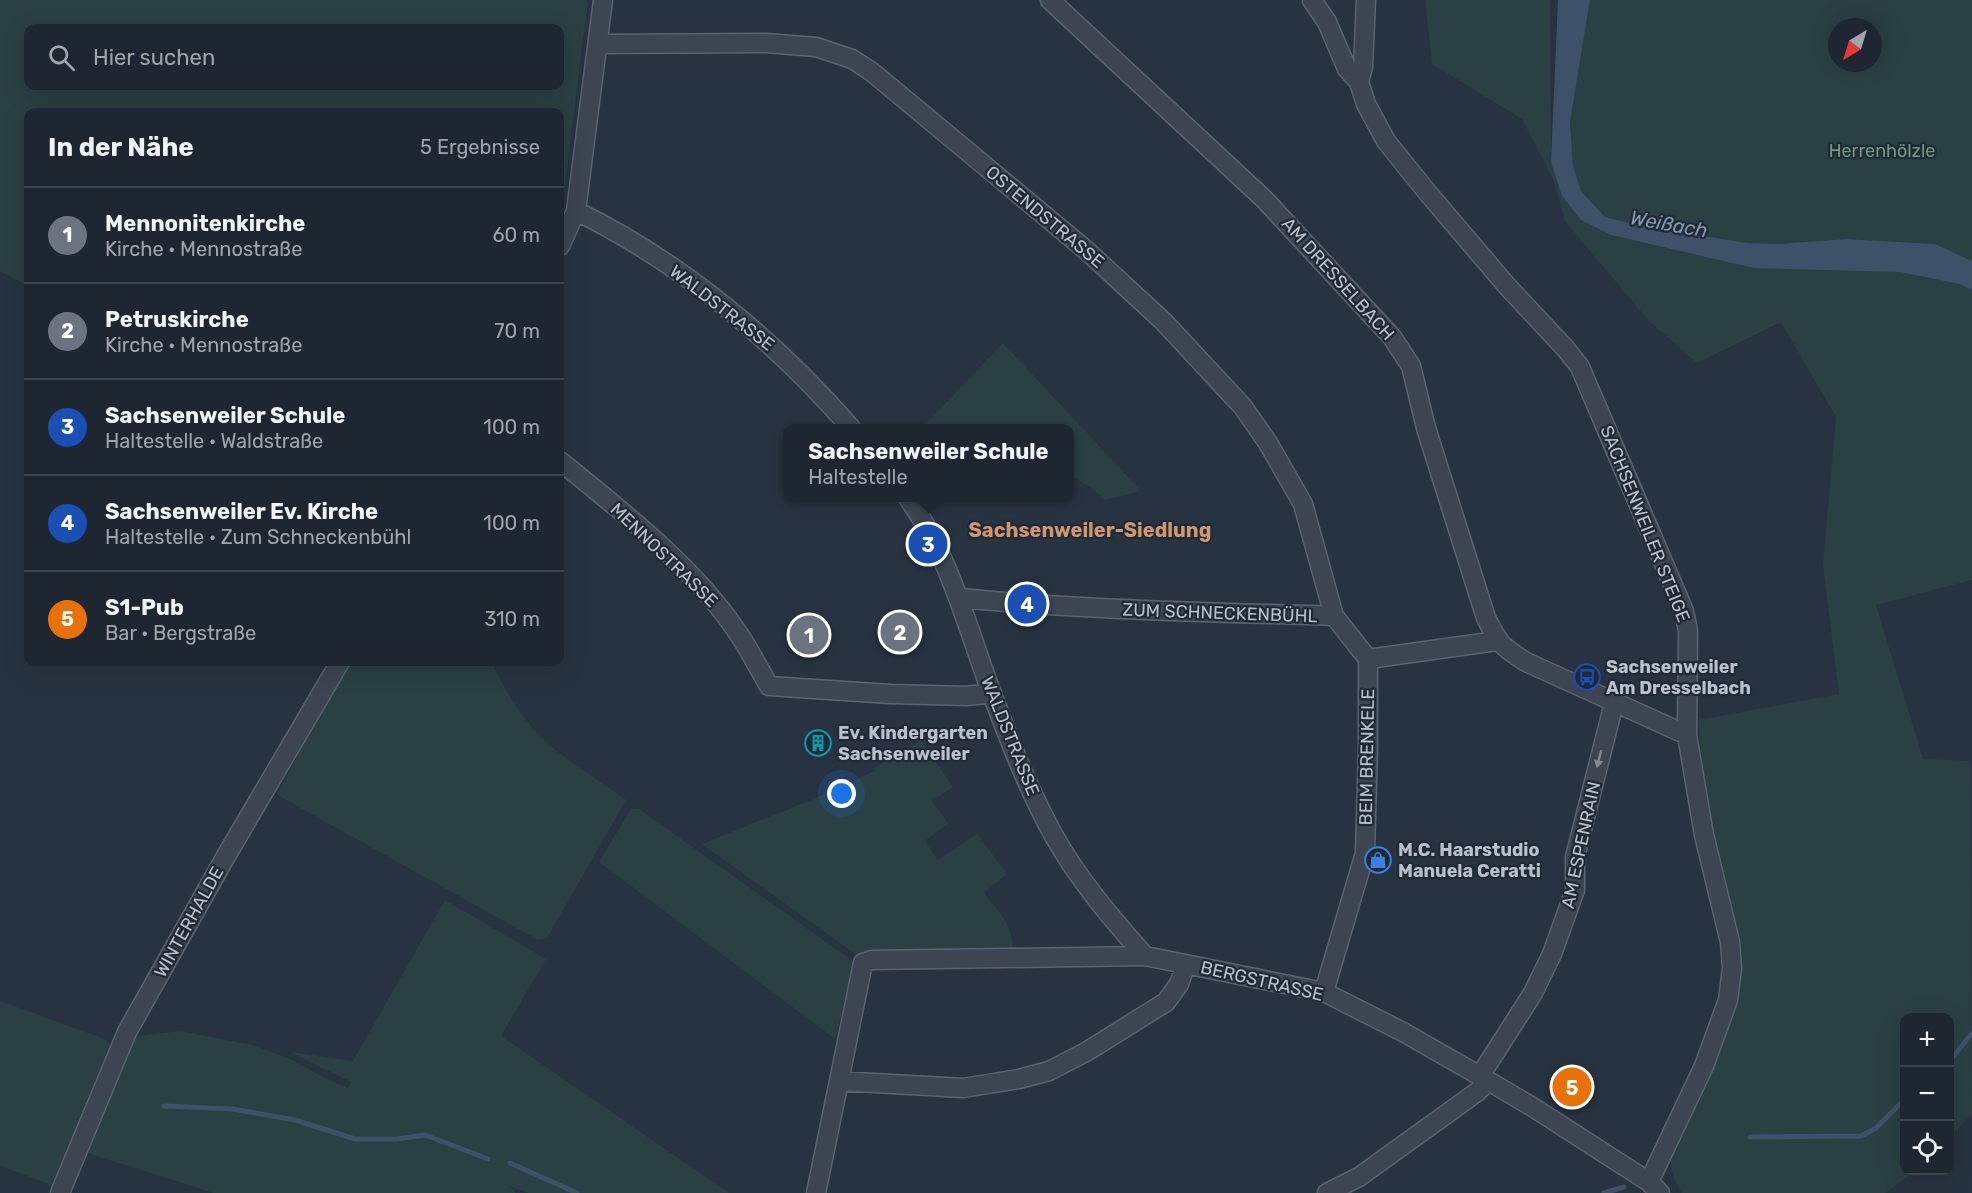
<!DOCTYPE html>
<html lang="de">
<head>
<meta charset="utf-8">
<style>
	body { margin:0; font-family:Rubik,sans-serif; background:#262e39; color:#f1f3f6 }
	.controls { position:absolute; right:18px; bottom:18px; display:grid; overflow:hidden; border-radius:12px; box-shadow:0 6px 24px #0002 }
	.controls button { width:54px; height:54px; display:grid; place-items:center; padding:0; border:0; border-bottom:2px solid #3c434d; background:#1e2631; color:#f1f3f6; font:30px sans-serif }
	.compass { position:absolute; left:1828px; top:18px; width:54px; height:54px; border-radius:50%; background:#1e2631; box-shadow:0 6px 24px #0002; rotate:218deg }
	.you { position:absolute; left:842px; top:794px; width:21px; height:21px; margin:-15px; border:4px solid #fff; border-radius:50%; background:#1a73e8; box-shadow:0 0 0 9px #1a73e833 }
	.badge { display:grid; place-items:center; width:39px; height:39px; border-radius:50%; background:#95bcf4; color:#fff; font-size:20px; font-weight:700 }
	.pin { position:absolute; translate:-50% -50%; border:3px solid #fff; box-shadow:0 2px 6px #0006 }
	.popup { position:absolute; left:783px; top:424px; width:291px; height:78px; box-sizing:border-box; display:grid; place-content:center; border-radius:12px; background:#1e2631; filter:drop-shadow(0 2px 4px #0005); font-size:20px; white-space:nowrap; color:#a1a5ab }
	.popup b { font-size:22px; color:#f1f3f6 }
	.popup::after { content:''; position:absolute; left:50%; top:100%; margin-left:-12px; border:12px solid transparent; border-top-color:#1e2631 }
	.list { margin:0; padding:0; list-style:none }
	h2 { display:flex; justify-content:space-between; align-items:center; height:78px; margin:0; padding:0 24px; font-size:26px }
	h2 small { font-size:20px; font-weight:400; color:#a1a5ab }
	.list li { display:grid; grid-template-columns:39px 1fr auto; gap:18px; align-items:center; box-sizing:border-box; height:96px; padding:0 24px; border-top:2px solid #3c434d }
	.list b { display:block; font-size:22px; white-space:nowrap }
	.list p { margin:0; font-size:20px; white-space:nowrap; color:#a1a5ab }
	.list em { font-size:20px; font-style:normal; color:#a1a5ab }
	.icon { flex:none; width:33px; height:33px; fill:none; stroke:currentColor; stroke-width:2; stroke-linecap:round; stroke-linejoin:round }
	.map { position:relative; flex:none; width:1972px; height:1193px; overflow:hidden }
	.search { position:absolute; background:#1e2631; box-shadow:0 6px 24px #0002; left:24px; top:24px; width:540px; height:66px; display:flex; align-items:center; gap:15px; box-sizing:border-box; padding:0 21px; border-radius:12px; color:#a1a5ab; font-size:22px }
	.panel { position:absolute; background:#1e2631; box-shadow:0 6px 24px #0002; left:24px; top:108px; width:540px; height:558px; border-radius:12px }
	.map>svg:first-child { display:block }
	.green { fill:#2a4042; fill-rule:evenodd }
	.water { fill:#3f5169 }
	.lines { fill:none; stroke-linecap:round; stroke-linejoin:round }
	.stream { stroke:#3f5169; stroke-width:5 }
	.minor-casing { stroke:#5a636e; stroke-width:21 }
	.minor { stroke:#3c4551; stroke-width:18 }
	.oneway { fill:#818994 }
	.labels { text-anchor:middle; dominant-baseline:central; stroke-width:4.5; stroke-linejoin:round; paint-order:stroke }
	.park-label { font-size:18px; fill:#719b79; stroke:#202a36 }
	.street-label { font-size:18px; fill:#b9c0cb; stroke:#202a36 }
	.poi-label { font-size:18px; font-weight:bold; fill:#b9c0cb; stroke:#202a36; text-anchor:start }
	.water-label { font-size:20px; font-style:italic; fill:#8297b1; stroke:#202a36 }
	.neighbourhood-label { font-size:20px; font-weight:bold; fill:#d1966d; stroke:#202a36 }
</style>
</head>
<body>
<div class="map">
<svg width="1972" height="1193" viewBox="0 0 1972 1193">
	<rect width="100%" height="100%" fill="#283341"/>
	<!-- green -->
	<path class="green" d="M0,0H588L562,210L560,214V112H28V286L0,271ZM28,28H560V86H28Z
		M1425,0H1550L1551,161L1562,196L1581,220L1611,235L1660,246L1839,269L1900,272L1960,284L1972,290V580L1876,605L1923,759L1969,761L1971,768L1972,1114L1950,1137V1018H1904V1170L1915,1171L1885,1193H1682C1674,1182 1671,1169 1670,1155L1735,1000L1698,779L1703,777L1698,720L1839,694L1823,565L1836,417L1781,322L1697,363L1648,320L1565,221L1554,181L1522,119L1432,64Z
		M1590,0H1972V261L1935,244L1846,239L1778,244L1748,243L1646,227L1605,217L1581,191L1573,166L1570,122ZM1837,27H1873V63H1837Z
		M1003,343L1141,491L1105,500L1092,488L1069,475V428H922Z
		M347,662H491C503,686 518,712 536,732C558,756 599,780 626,800L547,938L538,940L277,795Z
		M921,740L953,787L932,801L948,823L925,841L938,860L977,834L1007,874L984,892C999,915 1011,919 1013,949L863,954L861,958L702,844L809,801L875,771L874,768Z
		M631,809H639L854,962L835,1039L599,862Z
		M445,900L546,959L501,1036L729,1193H528L510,1186L516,1193H214L78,1150L58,1188L0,1165V1001L102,1038L111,1046L80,1144L132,1039L137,1036L181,1031L252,1045L291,1059L323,1077L348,1088L351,1082L290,1052L353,1061Z"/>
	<!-- water -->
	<path class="water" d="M1558,0H1590L1570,122L1573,166L1581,191L1605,217L1646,227L1748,243L1778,244L1846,239L1935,244L1972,261V290L1960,284L1900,272L1754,268L1611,235L1581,220L1562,196L1551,162Z"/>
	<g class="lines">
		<!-- stream -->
		<path class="stream" d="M1950,1061L1972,1033
			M164,1106L233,1109L295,1120L355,1139H397L425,1135L488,1159
			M1750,1137L1861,1136L1876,1128L1904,1100
			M510,1163L577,1193
			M1604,1193L1624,1187"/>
		<!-- minor casing -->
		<g class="minor-casing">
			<path id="minor" d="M1050,0L1264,199L1392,337L1411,366L1426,428L1486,618C1499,644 1501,646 1526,662L1687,735
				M1312,0L1327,22L1347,69L1359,82
				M1366,0L1363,67L1359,82L1366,104L1386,141L1427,192L1507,286L1565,348L1580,367L1684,611L1688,631L1687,735L1704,835L1730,942L1732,968L1728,1000L1704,1066L1649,1182
				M598,44L766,43L816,47L852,59L872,72L1086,250L1164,322L1243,407L1268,443L1303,504L1334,616
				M576,211C681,262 775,341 851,428
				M560,246L576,211L603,0
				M560,461C619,509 693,566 736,630C748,647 758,667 769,686L890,694L967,696L992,693
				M908,498C950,557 967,627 992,694C1010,742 1029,791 1054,836C1078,879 1112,919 1145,956
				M960,598C1084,610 1209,612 1334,616L1368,659L1497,641
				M1186,964L1179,984L1166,1002L1086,1052L1049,1071L1019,1079L963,1088L839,1081L863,963L872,960L1145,956L1324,992L1403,1032L1480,1076L1531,1106L1649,1182L1660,1193
				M1324,992L1365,853L1368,747V659
				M1480,1076L1533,993L1552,954L1575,890V857L1614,703
				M60,1193L127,1032L226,856L340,662
				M816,1193L839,1081
				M1327,1193L1359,1177L1477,1092L1488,1081"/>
		</g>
		<!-- minor -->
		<use href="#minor" class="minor"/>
	</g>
	<!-- one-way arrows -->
	<defs><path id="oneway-solid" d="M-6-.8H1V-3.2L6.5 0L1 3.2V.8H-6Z" transform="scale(1.5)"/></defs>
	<use class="oneway" href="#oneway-solid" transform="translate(1599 759) rotate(104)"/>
	<!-- icons -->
	<defs>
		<g id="bus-ring" transform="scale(1.35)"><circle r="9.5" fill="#202a36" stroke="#1a4fb4" stroke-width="1.5"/><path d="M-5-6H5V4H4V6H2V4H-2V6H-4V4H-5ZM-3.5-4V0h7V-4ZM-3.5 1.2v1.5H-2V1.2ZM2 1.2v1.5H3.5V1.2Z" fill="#1a4fb4"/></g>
		<g id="building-ring" transform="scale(1.35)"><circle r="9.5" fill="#202a36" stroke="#0f9aa8" stroke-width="1.5"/><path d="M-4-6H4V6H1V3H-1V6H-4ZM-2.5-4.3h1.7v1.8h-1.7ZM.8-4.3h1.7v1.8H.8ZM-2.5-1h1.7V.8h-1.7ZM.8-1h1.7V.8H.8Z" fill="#0f9aa8"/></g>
		<g id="shop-ring" transform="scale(1.35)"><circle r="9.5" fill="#202a36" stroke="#3f7fe0" stroke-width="1.5"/><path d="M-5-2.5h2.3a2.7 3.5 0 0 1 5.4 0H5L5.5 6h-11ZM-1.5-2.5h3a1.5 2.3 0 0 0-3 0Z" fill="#3f7fe0"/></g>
	</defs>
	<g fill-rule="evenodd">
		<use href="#bus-ring" x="1587" y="677"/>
		<use href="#building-ring" x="818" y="743"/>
		<use href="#shop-ring" x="1378" y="860"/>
	</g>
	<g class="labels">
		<!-- park labels -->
		<g class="park-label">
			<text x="1882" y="151">Herrenhölzle</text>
		</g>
		<!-- street labels -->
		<g class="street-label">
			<text transform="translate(1045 217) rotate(40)">OSTENDSTRASSE</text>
			<text transform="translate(1338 279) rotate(48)">AM DRESSELBACH</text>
			<text transform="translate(722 308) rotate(38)">WALDSTRASSE</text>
			<text transform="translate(1645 524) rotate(68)">SACHSENWEILER STEIGE</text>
			<text transform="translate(664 555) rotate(44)">MENNOSTRASSE</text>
			<text transform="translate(1220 613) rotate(2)">ZUM SCHNECKENBÜHL</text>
			<text transform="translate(1010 736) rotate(68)">WALDSTRASSE</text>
			<text transform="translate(1367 757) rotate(-89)">BEIM BRENKELE</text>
			<text transform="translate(1581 845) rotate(-78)">AM ESPENRAIN</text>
			<text transform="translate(189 922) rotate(-61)">WINTERHALDE</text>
			<text transform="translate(1262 981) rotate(13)">BERGSTRASSE</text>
		</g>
		<!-- poi labels -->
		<g class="poi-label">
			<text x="1606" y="667">Sachsenweiler<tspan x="1606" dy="21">Am Dresselbach</tspan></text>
			<text x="838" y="733">Ev. Kindergarten<tspan x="838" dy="21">Sachsenweiler</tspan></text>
			<text x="1398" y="850">M.C. Haarstudio<tspan x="1398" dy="21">Manuela Ceratti</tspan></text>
		</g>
		<!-- water labels -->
		<g class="water-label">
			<text transform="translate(1669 224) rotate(10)">Weißach</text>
		</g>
		<!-- neighbourhood labels -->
		<g class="neighbourhood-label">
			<text x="1090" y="530">Sachsenweiler-Siedlung</text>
		</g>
	</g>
</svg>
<div class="controls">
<button>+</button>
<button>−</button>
<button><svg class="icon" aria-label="locate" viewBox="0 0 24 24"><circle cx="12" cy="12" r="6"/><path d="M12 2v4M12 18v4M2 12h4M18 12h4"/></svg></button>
</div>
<svg class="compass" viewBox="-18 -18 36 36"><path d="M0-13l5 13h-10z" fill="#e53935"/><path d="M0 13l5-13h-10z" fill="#a1a5ab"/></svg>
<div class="you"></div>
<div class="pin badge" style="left:809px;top:635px;background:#6b7280">1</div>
<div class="pin badge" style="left:900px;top:632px;background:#6b7280">2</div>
<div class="pin badge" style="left:928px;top:544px;background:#1a4fb4">3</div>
<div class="popup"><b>Sachsenweiler Schule</b>Haltestelle</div>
<div class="pin badge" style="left:1027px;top:604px;background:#1a4fb4">4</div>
<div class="pin badge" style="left:1572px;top:1087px;background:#e8710a">5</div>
<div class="search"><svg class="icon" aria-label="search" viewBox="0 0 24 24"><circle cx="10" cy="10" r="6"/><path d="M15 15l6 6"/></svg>Hier suchen</div>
<section class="panel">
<h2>In der Nähe<small>5 Ergebnisse</small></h2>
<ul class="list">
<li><span class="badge" style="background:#6b7280">1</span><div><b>Mennonitenkirche</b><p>Kirche · Mennostraße</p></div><em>60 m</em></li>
<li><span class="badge" style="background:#6b7280">2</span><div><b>Petruskirche</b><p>Kirche · Mennostraße</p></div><em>70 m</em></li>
<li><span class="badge" style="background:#1a4fb4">3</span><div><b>Sachsenweiler Schule</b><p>Haltestelle · Waldstraße</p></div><em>100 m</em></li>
<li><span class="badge" style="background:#1a4fb4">4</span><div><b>Sachsenweiler Ev. Kirche</b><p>Haltestelle · Zum Schneckenbühl</p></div><em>100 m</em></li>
<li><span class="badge" style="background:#e8710a">5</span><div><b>S1-Pub</b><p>Bar · Bergstraße</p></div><em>310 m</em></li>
</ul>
</section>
</div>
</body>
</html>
